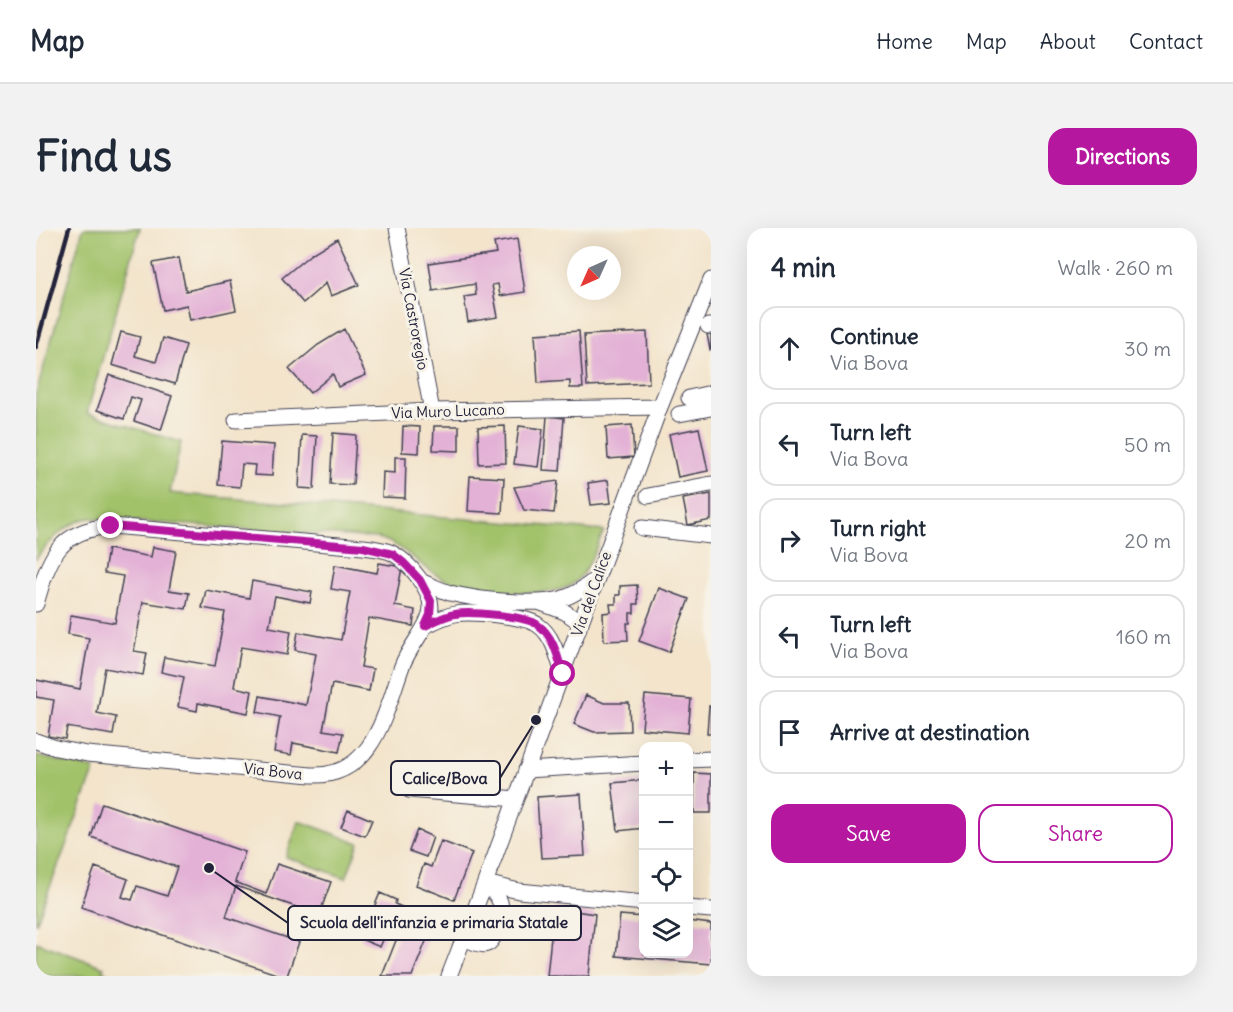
<!DOCTYPE html>
<html lang="en">
<head>
<meta charset="utf-8">
<style>
	body { margin:0; font-family:Delius,sans-serif; background:#f2f2f3; color:#1f2937 }
	.controls { position:absolute; right:18px; bottom:18px; display:grid; overflow:hidden; border-radius:12px; box-shadow:0 6px 24px #0002 }
	.controls button { width:54px; height:54px; display:grid; place-items:center; padding:0; border:0; border-bottom:2px solid #e0e1e3; background:#fff; color:#1f2937; font:30px sans-serif }
	.compass { position:absolute; left:531px; top:18px; width:54px; height:54px; border-radius:50%; background:#fff; box-shadow:0 6px 24px #0002; rotate:225deg }
	.stop { position:absolute; width:18px; height:18px; margin:-14px; border:4px solid #b5179e; border-radius:50%; background:#fff }
	.stop.end { background:#b5179e; border-color:#fff; box-shadow:0 2px 6px #0008 }
	.list { margin:0; padding:0; list-style:none }
	h2 { display:flex; justify-content:space-between; align-items:center; height:78px; margin:0; padding:0 24px; font-size:26px }
	h2 small { font-size:20px; font-weight:400; color:#747a83 }
	.list li { display:grid; grid-template-columns:39px 1fr auto; gap:18px; align-items:center; box-sizing:border-box; height:84px; margin:0 12px 12px; padding:0 12px; border:2px solid #e0e1e3; border-radius:18px }
	.list b { display:block; font-size:22px; white-space:nowrap }
	.list p { margin:0; font-size:20px; white-space:nowrap; color:#747a83 }
	.list em { font-size:20px; font-style:normal; color:#747a83 }
	.actions { display:flex; gap:12px; padding:18px 24px }
	.actions a { flex:1; padding:14px 0; border:2px solid #b5179e; border-radius:18px; text-align:center; font-size:21px; color:#b5179e }
	.actions .main { background:#b5179e; color:#fff }
	.icon { flex:none; width:33px; height:33px; fill:none; stroke:currentColor; stroke-width:2; stroke-linecap:round; stroke-linejoin:round }
	.map { position:relative; flex:none; width:675px; height:748px; overflow:hidden; border-radius:18px }
	header { display:flex; align-items:center; gap:36px; box-sizing:border-box; height:84px; padding:0 30px; background:#fff; border-bottom:2px solid #e0e1e3 }
	header strong { font-size:28px }
	nav { display:flex; gap:33px; margin-inline-start:auto; font-size:21px }
	.intro { display:flex; align-items:center; justify-content:space-between; box-sizing:border-box; height:144px; padding:0 36px }
	h1 { margin:0; font-size:42px }
	.button { padding:15px 27px; border-radius:18px; background:#b5179e; color:#fff; font-size:21px; font-weight:700 }
	main { display:flex; gap:36px; padding:0 36px }
	aside { flex:1; background:#fff; border-radius:18px; box-shadow:0 6px 24px #0002 }
	.map>svg:first-child { display:block }
	.green { fill:#a2c26a; stroke:#627252; stroke-width:1.5 }
	.building { fill:#e3b1d6 }
	.lines { fill:none; stroke-linecap:round; stroke-linejoin:round }
	.minor-casing { stroke:#413f51; stroke-width:17 }
	.minor { stroke:#fff; stroke-width:15 }
	.rail { stroke:#22223b; stroke-width:4.5 }
	.route { stroke:#b5179e; stroke-width:8 }
	.labels { text-anchor:middle; dominant-baseline:central; stroke-width:6; stroke-linejoin:round; paint-order:stroke }
	.street-label { font-size:15px; fill:#22223b; stroke:#f7f3e8 }
	.leader { fill:none; stroke:#22223b; stroke-width:2 }
	.callout-dot { fill:#22223b; stroke:#f7f3e8; stroke-width:2 }
	.callout { fill:#f7f3e8; stroke:#22223b; stroke-width:2 }
	.callout-label { font-size:16px; text-anchor:middle; font-weight:bold; fill:#22223b }
</style>
</head>
<body>
<header>
<strong>Map</strong>
<nav><a>Home</a><a>Map</a><a>About</a><a>Contact</a></nav>
</header>
<div class="intro"><h1>Find us</h1><a class="button">Directions</a></div>
<main>
<div class="map">
<svg width="675" height="748" viewBox="0 0 675 748">
	<rect width="100%" height="100%" fill="#f7f3e8"/>
	<filter id="ink" filterUnits="userSpaceOnUse"><feTurbulence type="fractalNoise" baseFrequency=".0167" numOctaves="2"/><feDisplacementMap in="SourceGraphic" scale="12" xChannelSelector="R" yChannelSelector="G"/><feConvolveMatrix kernelMatrix="1 2 1 2 8 2 1 2 1" color-interpolation-filters="sRGB"/></filter>
	<filter id="wash" filterUnits="userSpaceOnUse"><feTurbulence type="fractalNoise" baseFrequency=".008" numOctaves="4" result="noise"/><feDisplacementMap in="SourceGraphic" scale="24" xChannelSelector="R" yChannelSelector="G"/><feGaussianBlur stdDeviation="1.35" result="paint"/><feColorMatrix in="noise" values="0 0 0 0 0 0 0 0 0 0 0 0 0 0 0 0 0 1.4 0 .05"/><feComposite in="paint" operator="in"/></filter>
	<g filter="url(#wash)">
		<rect width="100%" height="100%" fill="#f3e4cb"/>
		<!-- green -->
		<path class="green" d="M47,0H104L51,185L145,214L134,265L568,303C559,321 552,346 535,357C512,372 427,363 404,349C382,337 367,316 342,310L52,290C30,296 13,313 0,331V166Z
			M0,528L59,541L0,696Z
			M263,593L323,615L310,650L250,629Z
			M0,714L68,739L66,742L70,744L68,748H0Z"/>
		<g id="blocks">
			<!-- building -->
			<path class="building" d="M301,10L323,57L295,68L290,55L267,75L246,50L275,26Z
				M481,11L489,64L464,68L462,56L456,57L462,89L432,94L428,69L440,67L439,56L397,63L393,35L460,25L458,15Z
				M143,30L150,63L194,53L200,82L154,92L151,77L127,82L117,35Z
				M308,101L330,147L302,159L297,146L274,165L253,141L282,117Z
				M543,103L547,160H534V153L502,155L499,106Z
				M85,104L104,109L99,128L120,134L127,110L150,117L139,156L76,137Z
				M611,104L613,155L551,158L548,107Z
				M671,106H675V121L674,122Z
				M73,147L136,168L125,202L98,193L105,172L95,169L88,191L61,182Z
				M511,188L528,190L524,243L507,242Z
				M596,197L598,229L572,231L570,199Z
				M367,198L384,199L383,225L366,224Z
				M398,198H423V223L397,222Z
				M469,198L470,235L443,236L442,199Z
				M483,198L507,201L502,239L478,236Z
				M663,200L672,243L642,249L633,206Z
				M297,205L320,207L317,257L294,256Z
				M266,207L281,208L278,261L263,260Z
				M186,213L238,217L236,248L218,247L219,237L206,236L204,259L182,257Z
				M359,229H370L369,270L346,269L347,244L359,245Z
				M434,248L468,250L466,285L432,283Z
				M572,252L575,275L555,277L552,255Z
				M522,253L518,285L488,282L478,259Z
				M675,266V292L652,297L647,271Z
				M117,319L140,323L133,362L153,365L150,381L107,374L98,423L111,425L107,447L69,440L61,485L80,489L77,507L31,499L29,511L12,508L18,472L0,469V452L44,461L53,410L32,406L35,387L79,395L87,348L68,345L72,321L115,329Z
				M343,335L366,339L359,378L379,382L377,398L333,390L325,439L337,441L333,463L296,456L287,502L307,505L303,524L257,515L255,527L238,524L244,489L221,484L224,468L270,477L280,426L259,422L262,404L305,412L314,364L295,361L299,337L341,345Z
				M216,353L276,364L274,375L239,368L233,399L255,403L251,427L205,419L198,459L216,463L212,485L162,475L161,483L142,479L148,449L125,444L128,429L179,438L189,384L166,380L170,362L213,370Z
				M601,357L602,376H598V385H594V395H591L592,412L568,413L567,385L575,384L574,376H580V367H584V358Z
				M623,360L653,371L633,424L603,413Z
				M550,467L568,475H593L594,503L558,504L538,496Z
				M609,467L655,471L652,505L606,501Z
				M673,478H675V505H671Z
				M658,545L675,546V585H658Z
				M608,552V600L582,603L576,555Z
				M545,566L549,628L505,630L501,569Z
				M66,575L209,624L199,654L230,666L241,636L295,654L283,687L200,658L190,689L263,714L251,748H246L45,679L59,639L92,651L86,669L96,672L101,658L131,668L141,639L55,609Z
				M312,582L336,592L329,608L305,599Z
				M381,602L397,609L390,629L373,623Z
				M405,613L436,625L418,672L380,657L388,636L395,639Z
				M344,665L360,672L359,676L368,680L367,683L397,696L376,748H346L361,710L350,705L344,719L325,711Z
				M518,680L559,686L553,748H511Z
				M584,687L608,689V726H652V693L675,696V736L580,728Z"/>
		</g>
	</g>
	<g filter="url(#ink)">
		<use href="#blocks" fill-opacity="0" stroke="#413f51" stroke-width="1.5"/>
		<g class="lines">
			<!-- minor casing -->
			<g class="minor-casing">
				<path id="minor" d="M361,0L396,183
					M672,98H675
					M653,170L675,165
					M643,186L675,180
					M200,192L396,183L624,179
					M612,268L675,256
					M606,300L675,308
					M384,353C394,357 404,362 414,365C442,372 497,378 525,371C539,367 550,359 561,350
					M505,375L529,384L545,395
					M0,376C13,330 22,302 75,298L327,319C336,320 345,321 354,324C372,332 400,365 394,386C390,402 373,419 366,438C349,484 338,550 275,547L51,526L20,520L0,513
					M389,398C399,393 408,388 419,386C434,383 490,388 502,397C517,407 522,429 527,446
					M652,532L675,531
					M490,542L608,535
					M373,562L480,571
					M449,655L483,663L608,675
					M652,680L675,682
					M429,710C448,721 456,720 462,697C465,690 466,682 464,674C461,666 455,661 449,655
					M413,748L449,655L624,179L675,52"/>
			</g>
			<!-- minor -->
			<use href="#minor" class="minor"/>
			<!-- rail -->
			<path class="rail" d="M0,119L33,0"/>
		</g>
	</g>
	<g class="lines" filter="url(#ink)">
		<!-- route -->
		<path class="route" d="M75,298L327,319L357,326L367,334L384,352L395,373L394,387L389,398C399,393 408,388 419,386C434,383 491,388 502,397C517,407 522,429 527,446"/>
	</g>
	<g class="labels">
		<!-- street labels -->
		<g class="street-label">
			<text transform="translate(378 91) rotate(79)">Via Castroregio</text>
			<text transform="translate(412 183) rotate(-2)">Via Muro Lucano</text>
			<text transform="translate(555 366) rotate(-70)">Via del Calice</text>
			<text transform="translate(237 543) rotate(6)">Via Bova</text>
		</g>
	</g>
	<!-- callouts -->
	<path class="leader" d="M500 492L464 550M173 640L252 695"/>
	<g class="callout-dot">
		<circle cx="500" cy="492" r="6"/>
		<circle cx="173" cy="640" r="6"/>
	</g>
	<g class="callout">
		<rect x="355" y="533" width="109" height="34" rx="6"/>
		<rect x="252" y="678" width="293" height="34" rx="6"/>
	</g>
	<g class="callout-label">
		<text x="409" y="556">Calice/Bova</text>
		<text x="398" y="700">Scuola dell'infanzia e primaria Statale</text>
	</g>
</svg>
<div class="controls">
<button>+</button>
<button>−</button>
<button><svg class="icon" aria-label="locate" viewBox="0 0 24 24"><circle cx="12" cy="12" r="6"/><path d="M12 2v4M12 18v4M2 12h4M18 12h4"/></svg></button>
<button><svg class="icon" aria-label="layers" viewBox="0 0 24 24"><path d="M12 4l9 5-9 5-9-5zM3 14l9 5 9-5"/></svg></button>
</div>
<svg class="compass" viewBox="-18 -18 36 36"><path d="M0-13l5 13h-10z" fill="#e53935"/><path d="M0 13l5-13h-10z" fill="#747a83"/></svg>
<div class="stop" style="left:527px;top:446px"></div>
<div class="stop end" style="left:75px;top:298px"></div>
</div>
<aside>
<h2>4 min<small>Walk · 260 m</small></h2>
<ul class="list">
<li><svg class="icon" aria-label="ahead" viewBox="0 0 24 24"><path d="M12 20V5M6 11l6-6 6 6"/></svg><div><b>Continue</b><p>Via Bova</p></div><em>30 m</em></li>
<li><svg class="icon" aria-label="left" viewBox="0 0 24 24"><path d="M17 20v-9H6M10 6l-5 5 5 5"/></svg><div><b>Turn left</b><p>Via Bova</p></div><em>50 m</em></li>
<li><svg class="icon" aria-label="right" viewBox="0 0 24 24"><path d="M7 20v-9h11M14 6l5 5-5 5"/></svg><div><b>Turn right</b><p>Via Bova</p></div><em>20 m</em></li>
<li><svg class="icon" aria-label="left" viewBox="0 0 24 24"><path d="M17 20v-9H6M10 6l-5 5 5 5"/></svg><div><b>Turn left</b><p>Via Bova</p></div><em>160 m</em></li>
<li><svg class="icon" aria-label="arrive" viewBox="0 0 24 24"><path d="M6 21V4h12l-3 4 3 4H6"/></svg><div><b>Arrive at destination</b></div></li>
</ul>
<div class="actions"><a class="main">Save</a><a>Share</a></div>
</aside>
</main>
</body>
</html>
